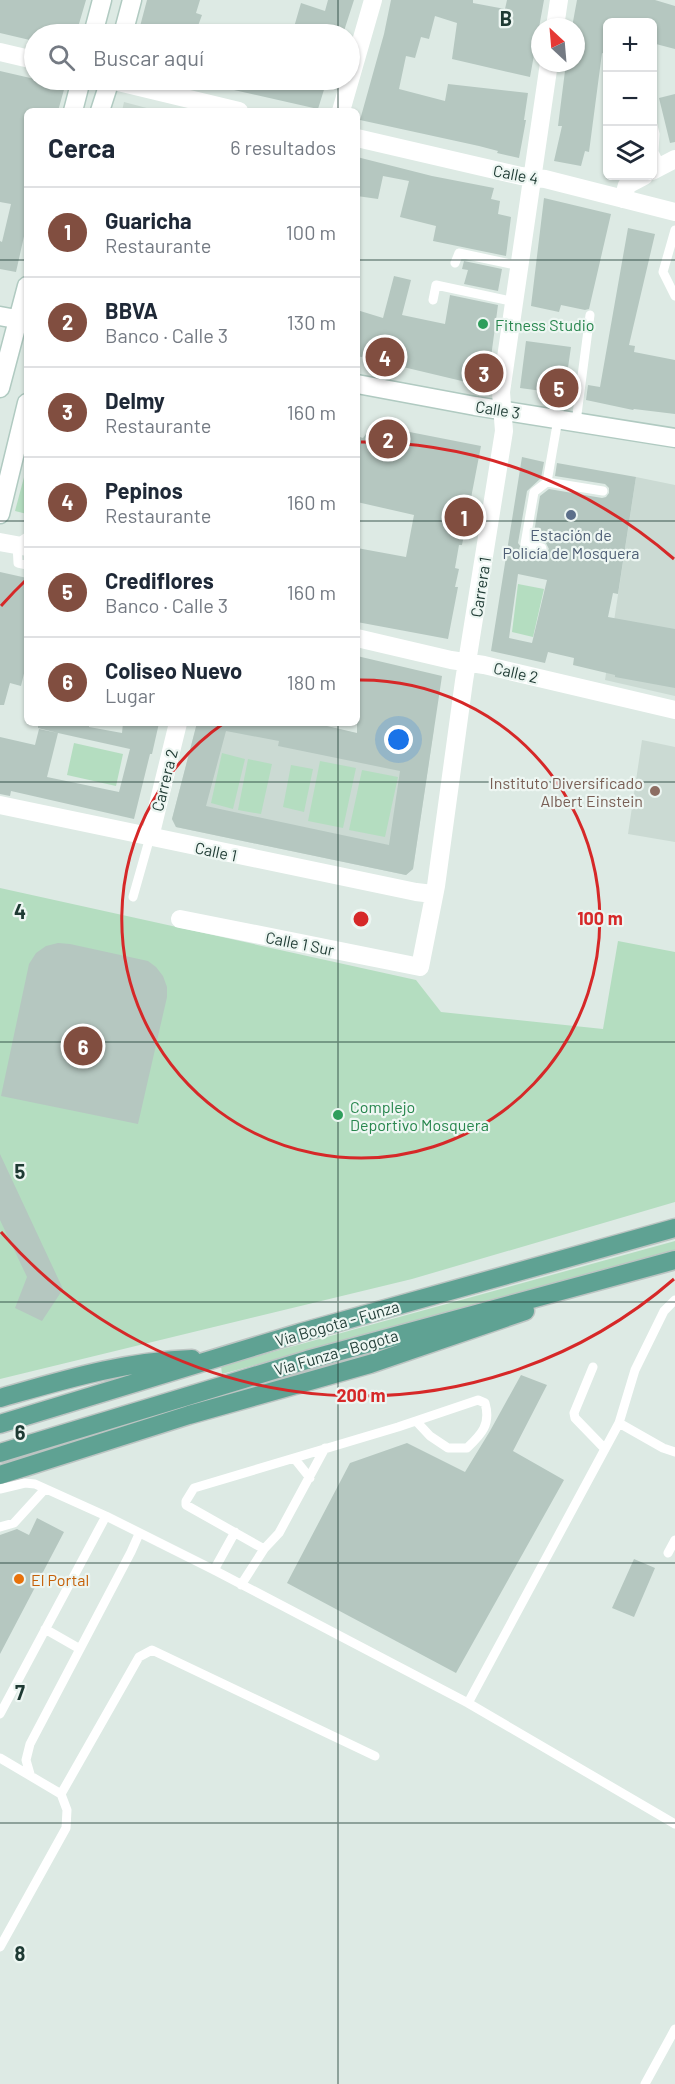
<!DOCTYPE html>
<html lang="es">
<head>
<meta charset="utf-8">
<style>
	body { margin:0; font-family:Barlow,sans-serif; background:#f2f2f3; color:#1f2937 }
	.controls { position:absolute; right:18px; top:18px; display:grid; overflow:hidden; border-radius:9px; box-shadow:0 2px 4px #0004 }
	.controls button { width:54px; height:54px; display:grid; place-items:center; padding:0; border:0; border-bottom:2px solid #e0e1e3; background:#fff; color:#1f2937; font:30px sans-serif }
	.compass { position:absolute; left:531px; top:18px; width:54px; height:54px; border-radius:50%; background:#fff; box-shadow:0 2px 4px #0004; rotate:334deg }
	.you { position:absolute; left:399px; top:740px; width:21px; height:21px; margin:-15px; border:4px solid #fff; border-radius:50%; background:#1a73e8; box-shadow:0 0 0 9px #1a73e833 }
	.badge { display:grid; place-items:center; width:39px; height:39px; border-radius:50%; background:#814e40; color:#fff; font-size:20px; font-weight:700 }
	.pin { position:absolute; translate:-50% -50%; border:3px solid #fff; box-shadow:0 2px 6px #0006 }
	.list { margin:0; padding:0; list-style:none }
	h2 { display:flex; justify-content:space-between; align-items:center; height:78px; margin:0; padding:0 24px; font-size:26px }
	h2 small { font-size:20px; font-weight:400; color:#747a83 }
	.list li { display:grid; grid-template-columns:39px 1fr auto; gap:18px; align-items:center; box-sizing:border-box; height:90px; padding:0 24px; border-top:2px solid #e0e1e3 }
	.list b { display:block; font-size:22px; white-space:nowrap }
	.list p { margin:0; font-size:20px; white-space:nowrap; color:#747a83 }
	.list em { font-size:20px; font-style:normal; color:#747a83 }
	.icon { flex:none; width:33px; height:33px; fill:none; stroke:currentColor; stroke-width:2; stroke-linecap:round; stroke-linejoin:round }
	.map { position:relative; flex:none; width:675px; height:2084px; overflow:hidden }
	.search { position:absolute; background:#fff; box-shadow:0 2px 4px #0004; left:24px; top:24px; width:336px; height:66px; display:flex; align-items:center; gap:15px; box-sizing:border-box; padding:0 21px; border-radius:33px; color:#747a83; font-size:22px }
	.panel { position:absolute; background:#fff; box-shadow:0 2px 4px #0004; left:24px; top:108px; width:336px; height:618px; border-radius:9px }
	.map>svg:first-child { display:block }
	.built { fill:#cbdad3 }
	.green { fill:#b4ddc0 }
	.building { fill:#b5c7c0; fill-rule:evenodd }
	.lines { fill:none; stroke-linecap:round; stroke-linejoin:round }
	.secondary-casing { stroke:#b0cac1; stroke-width:21 }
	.primary-casing { stroke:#bcc4c2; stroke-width:21 }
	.lane { stroke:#fff; stroke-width:9 }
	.street { stroke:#fff; stroke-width:18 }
	.secondary { stroke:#fff; stroke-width:18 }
	.primary { stroke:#5fa293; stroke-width:18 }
	.grid { fill:none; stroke:#1e3a33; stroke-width:1.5; stroke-opacity:0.55 }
	.ring { fill:none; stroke:#d62828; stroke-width:3 }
	.leisure-dot { fill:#2e9e5b; stroke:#edf6f2; stroke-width:2 }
	.service-dot { fill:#5c6f8a; stroke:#edf6f2; stroke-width:2 }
	.education-dot { fill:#8d6e63; stroke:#edf6f2; stroke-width:2 }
	.food-dot { fill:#e8710a; stroke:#edf6f2; stroke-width:2 }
	.labels { text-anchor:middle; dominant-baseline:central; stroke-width:4.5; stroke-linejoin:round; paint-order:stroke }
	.street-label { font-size:16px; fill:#1e3a33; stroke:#edf6f2 }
	.leisure-label { font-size:16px; fill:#27864d; stroke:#edf6f2; text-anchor:start }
	.service-label { font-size:16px; fill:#4e5e75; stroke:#edf6f2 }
	.education-label { font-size:16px; fill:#785e54; stroke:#edf6f2; text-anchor:end }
	.food-label { font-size:16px; fill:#c56008; stroke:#edf6f2; text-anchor:start }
	.grid-label { font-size:20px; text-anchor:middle; font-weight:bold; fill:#1e3a33; stroke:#edf6f2; stroke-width:4.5; stroke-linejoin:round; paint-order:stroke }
	.centre { fill:#d62828; stroke:#edf6f2; stroke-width:3 }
	.ring-label { font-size:18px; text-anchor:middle; font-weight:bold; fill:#d62828; stroke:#edf6f2; stroke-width:4.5; stroke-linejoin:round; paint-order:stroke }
</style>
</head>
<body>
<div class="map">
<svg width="675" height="2084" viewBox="0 0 675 2084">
	<rect width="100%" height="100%" fill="#ddeae4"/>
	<!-- built -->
	<path class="built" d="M124,102L158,111H122Z
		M636,477L675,485V696L605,680Z
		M388,720L434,728L413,869L406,875L176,827L172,819L197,723H313L385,740Z
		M642,740L675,747V842L628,834Z"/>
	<!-- green -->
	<path class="green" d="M27,466V514L15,511Z
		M518,584L544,589L533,637L512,632Z
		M74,743L123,754L116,786L67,775Z
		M222,753L245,759L233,809L211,803Z
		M248,759L272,764L261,814L238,810Z
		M320,761L356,768L343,828L308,821Z
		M291,765L313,769L304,812L283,807Z
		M362,770L398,777L385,837L349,830Z
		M0,888L416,980L441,1012L603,1029L618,941L675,952V1202L412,1279L0,1379Z
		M675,1241V1250L222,1374L221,1366Z"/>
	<!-- building -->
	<path class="building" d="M0,0H86L76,34H34V41L0,33Z
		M147,0H200L196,13L202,15L195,34H190L163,24L160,34H138Z
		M328,0H354L343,34H292L301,3L325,11Z
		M391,0H473V3L505,9L507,0H544L530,77L452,59L457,23L435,16L429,39L421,37L415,58L406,56L399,89L445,101L448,84L528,93L524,120H526L519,158L497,153L498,151L479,146L360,120L384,34Z
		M577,0H655L675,6V49L652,43V22H608V38L605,54L602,53L589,152L585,151L581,166L554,161L562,126H558L566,63H576V27H572Z
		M0,71L65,86L58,111H27V223L16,272L0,269V241L2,242L11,204L0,202Z
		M213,80H327L318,109L212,85Z
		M675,94V142L670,143L659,98Z
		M357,157L432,176L494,188L491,199L500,201L498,214L511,217L506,256L433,241L436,226L400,217L409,181L383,176L378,199L357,196Z
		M544,198L611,214L589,309L585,310L561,305L559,312L531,306Z
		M628,228L655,234L629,345L635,346L634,352L675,360V414L634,409L633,410L586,400L588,385L600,387Z
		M464,261L502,269L498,291L464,284L468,270L462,269Z
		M394,276L411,280L402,315L445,324L450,295L498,305L487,387L357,356V310L383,318Z
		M526,341L571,347L566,381L574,383L572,398L564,397V394L520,388Z
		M379,426L481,446L462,545H459L455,568L459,569L455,587H458L448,639L357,622V548L406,557L414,515L357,502V436L363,438L366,434H377Z
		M522,457L544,462L541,478L527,491L518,543L523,550L540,555L546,553L549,549L546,543L533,539L540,496L549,489L602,498L606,497L609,493V488L605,484L555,476L557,463L636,477L618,594L613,593L608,617L675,629V688L615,677V675L573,665L574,658L548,652L545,663L491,651ZM518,574L547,580L532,643L509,638Z
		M0,572L27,578V661L21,686L10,683L4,705H0Z
		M357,656L442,676L413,869L406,875L176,827L172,819L197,723H314L357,733ZM226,731L279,741L278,746L400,771L389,845L206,806Z
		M38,723H89V727L122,733L123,723H159L152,754H150L134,819L11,791L10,796L0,794V737L35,745L39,729L58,733L38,728ZM58,733L130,749L119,792L47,777Z
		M58,943L70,944L148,961L156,967L163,976L167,987V997L138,1124L1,1096L29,964L36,953L46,946Z
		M0,1154L63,1289L42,1321L15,1308L27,1277L0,1220Z
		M521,1375L547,1385L513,1451L564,1480L456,1673L287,1583L350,1463L407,1443L465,1472L490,1431Z
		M37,1518L64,1532L0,1654V1535L17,1529L29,1535Z
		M634,1559L655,1568L634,1617L612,1608Z"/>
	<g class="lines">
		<!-- secondary casing -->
		<g class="secondary-casing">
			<path id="secondary" d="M93,34L102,0
				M123,34L132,0
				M73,111L81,80
				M100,111L110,80
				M0,316L27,321
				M357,384L475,406L675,438
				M0,388L27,286
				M0,514L27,403"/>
		</g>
		<!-- primary casing -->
		<g class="primary-casing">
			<path id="primary" d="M0,1398C64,1380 125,1361 192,1359
				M0,1424L299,1333L675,1228
				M0,1453L307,1360L675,1260
				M0,1475L189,1415L370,1364L525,1311"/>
		</g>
		<!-- lane -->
		<path class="lane" d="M652,121L655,134L654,152L661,167
			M675,230L663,272L675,296
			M455,263L459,253L520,266
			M433,300L436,285L515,302
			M576,422L590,315
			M547,482L603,491
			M27,537L17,544L18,563L27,565
			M542,548L525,544L534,492L547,482L558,419
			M133,897L150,837
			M593,1367L574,1413L575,1418L605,1449
			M619,1423L663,1448L675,1452
			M294,1458L310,1478
			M0,1489L25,1483L35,1484L106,1516L214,1570L468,1703L675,1824
			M0,1527L14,1523L45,1489
			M264,1549L186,1505V1501L194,1488L398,1427L478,1400L485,1403C491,1424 482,1434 467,1448H448L430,1436L416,1421
			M668,1553L675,1540
			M214,1570L235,1532
			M241,1585L264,1549L279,1533L325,1448
			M45,1629L80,1649
			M468,1703L619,1423L635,1370L664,1311L675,1300
			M0,1714L106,1516
			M0,1758L61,1794L67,1810L66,1828L0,1947
			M30,1774L26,1760L30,1744L131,1552L139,1534
			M61,1794L139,1657L152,1650L375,1756
			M645,2084L675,2029"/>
		<!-- street -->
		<path class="street" d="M555,27L559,0
			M0,52L34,60
			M110,80L239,111
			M341,111L373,0
			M357,138L521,176L545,179L675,212
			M652,171L675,159
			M623,199L627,185L644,176
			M0,542L27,547
			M357,638L451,660L484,665L675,710
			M0,805L416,892L433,894
			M150,837L178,723
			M180,919L420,967L436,886L464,681L504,431L501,392L549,63"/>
		<!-- secondary -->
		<use href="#secondary" class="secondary"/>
		<!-- primary -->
		<use href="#primary" class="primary"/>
	</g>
	<!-- grid -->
	<path class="grid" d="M338,0V34M338,80V111M0,260H27M357,260H675M0,521H27M357,521H675M338,723V2084M0,782H675M0,1042H675M0,1302H675M0,1563H675M0,1823H675"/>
	<!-- distance rings -->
	<g class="ring">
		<path d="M359 680A239 239 0 1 1 224 723"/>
		<path d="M674 1279A477 477 0 0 1 1 1232M1 606A477 477 0 0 1 27 579M361 442A477 477 0 0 1 674 559"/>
	</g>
	<!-- markers -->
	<g class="leisure-dot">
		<circle cx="483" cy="324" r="6"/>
		<circle cx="338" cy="1115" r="6"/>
	</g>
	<circle class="service-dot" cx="571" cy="515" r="6"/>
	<circle class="education-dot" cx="655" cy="791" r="6"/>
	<circle class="food-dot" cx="19" cy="1579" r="6"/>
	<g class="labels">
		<!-- street labels -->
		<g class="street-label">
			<text transform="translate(516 174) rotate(11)">Calle 4</text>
			<text transform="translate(498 409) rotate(9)">Calle 3</text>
			<text transform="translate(480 587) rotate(-81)">Carrera 1</text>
			<text transform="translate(516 672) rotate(13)">Calle 2</text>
			<text transform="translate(164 780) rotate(-76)">Carrera 2</text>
			<text transform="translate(216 851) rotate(12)">Calle 1</text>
			<text transform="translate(300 943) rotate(11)">Calle 1 Sur</text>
			<text transform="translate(337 1323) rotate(-16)">Vía Bogota - Funza</text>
			<text transform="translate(336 1352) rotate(-16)">Vía Funza - Bogota</text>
		</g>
		<!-- leisure labels -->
		<g class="leisure-label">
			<text x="495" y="324">Fitness Studio</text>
			<text x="350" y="1106">Complejo<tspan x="350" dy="18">Deportivo Mosquera</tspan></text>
		</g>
		<!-- service labels -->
		<g class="service-label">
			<text x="571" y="534">Estación de<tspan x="571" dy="18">Policía de Mosquera</tspan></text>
		</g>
		<!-- education labels -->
		<g class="education-label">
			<text x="643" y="782">Instituto Diversificado<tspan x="643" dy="18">Albert Einstein</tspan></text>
		</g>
		<!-- food labels -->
		<g class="food-label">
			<text x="31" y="1579">El Portal</text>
		</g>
	</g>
	<g class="grid-label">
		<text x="506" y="26">B</text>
		<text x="20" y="919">4</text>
		<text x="20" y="1179">5</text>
		<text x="20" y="1440">6</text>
		<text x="20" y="1700">7</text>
		<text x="20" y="1961">8</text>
	</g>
	<circle cx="361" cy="919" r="9" class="centre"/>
	<g class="ring-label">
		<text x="600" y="925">100 m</text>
		<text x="361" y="1402">200 m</text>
	</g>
</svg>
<div class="controls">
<button>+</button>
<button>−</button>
<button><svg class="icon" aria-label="layers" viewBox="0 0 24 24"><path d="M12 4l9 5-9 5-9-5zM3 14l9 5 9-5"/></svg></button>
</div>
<svg class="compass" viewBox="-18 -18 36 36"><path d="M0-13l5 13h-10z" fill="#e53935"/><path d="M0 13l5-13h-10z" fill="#747a83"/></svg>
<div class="you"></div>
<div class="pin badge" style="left:464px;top:517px">1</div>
<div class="pin badge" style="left:388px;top:439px">2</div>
<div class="pin badge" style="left:484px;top:373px">3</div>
<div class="pin badge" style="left:385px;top:357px">4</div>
<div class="pin badge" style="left:559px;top:388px">5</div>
<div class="pin badge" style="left:83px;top:1046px">6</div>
<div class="search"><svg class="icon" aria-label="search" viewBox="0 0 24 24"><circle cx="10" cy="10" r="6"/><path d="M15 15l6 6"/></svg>Buscar aquí</div>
<section class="panel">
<h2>Cerca<small>6 resultados</small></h2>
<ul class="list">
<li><span class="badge">1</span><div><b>Guaricha</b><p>Restaurante</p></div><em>100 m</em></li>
<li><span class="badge">2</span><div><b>BBVA</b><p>Banco · Calle 3</p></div><em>130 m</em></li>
<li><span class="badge">3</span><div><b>Delmy</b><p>Restaurante</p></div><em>160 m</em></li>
<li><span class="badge">4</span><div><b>Pepinos</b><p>Restaurante</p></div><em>160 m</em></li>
<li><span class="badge">5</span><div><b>Crediflores</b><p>Banco · Calle 3</p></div><em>160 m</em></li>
<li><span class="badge">6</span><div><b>Coliseo Nuevo</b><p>Lugar</p></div><em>180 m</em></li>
</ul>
</section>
</div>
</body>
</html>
